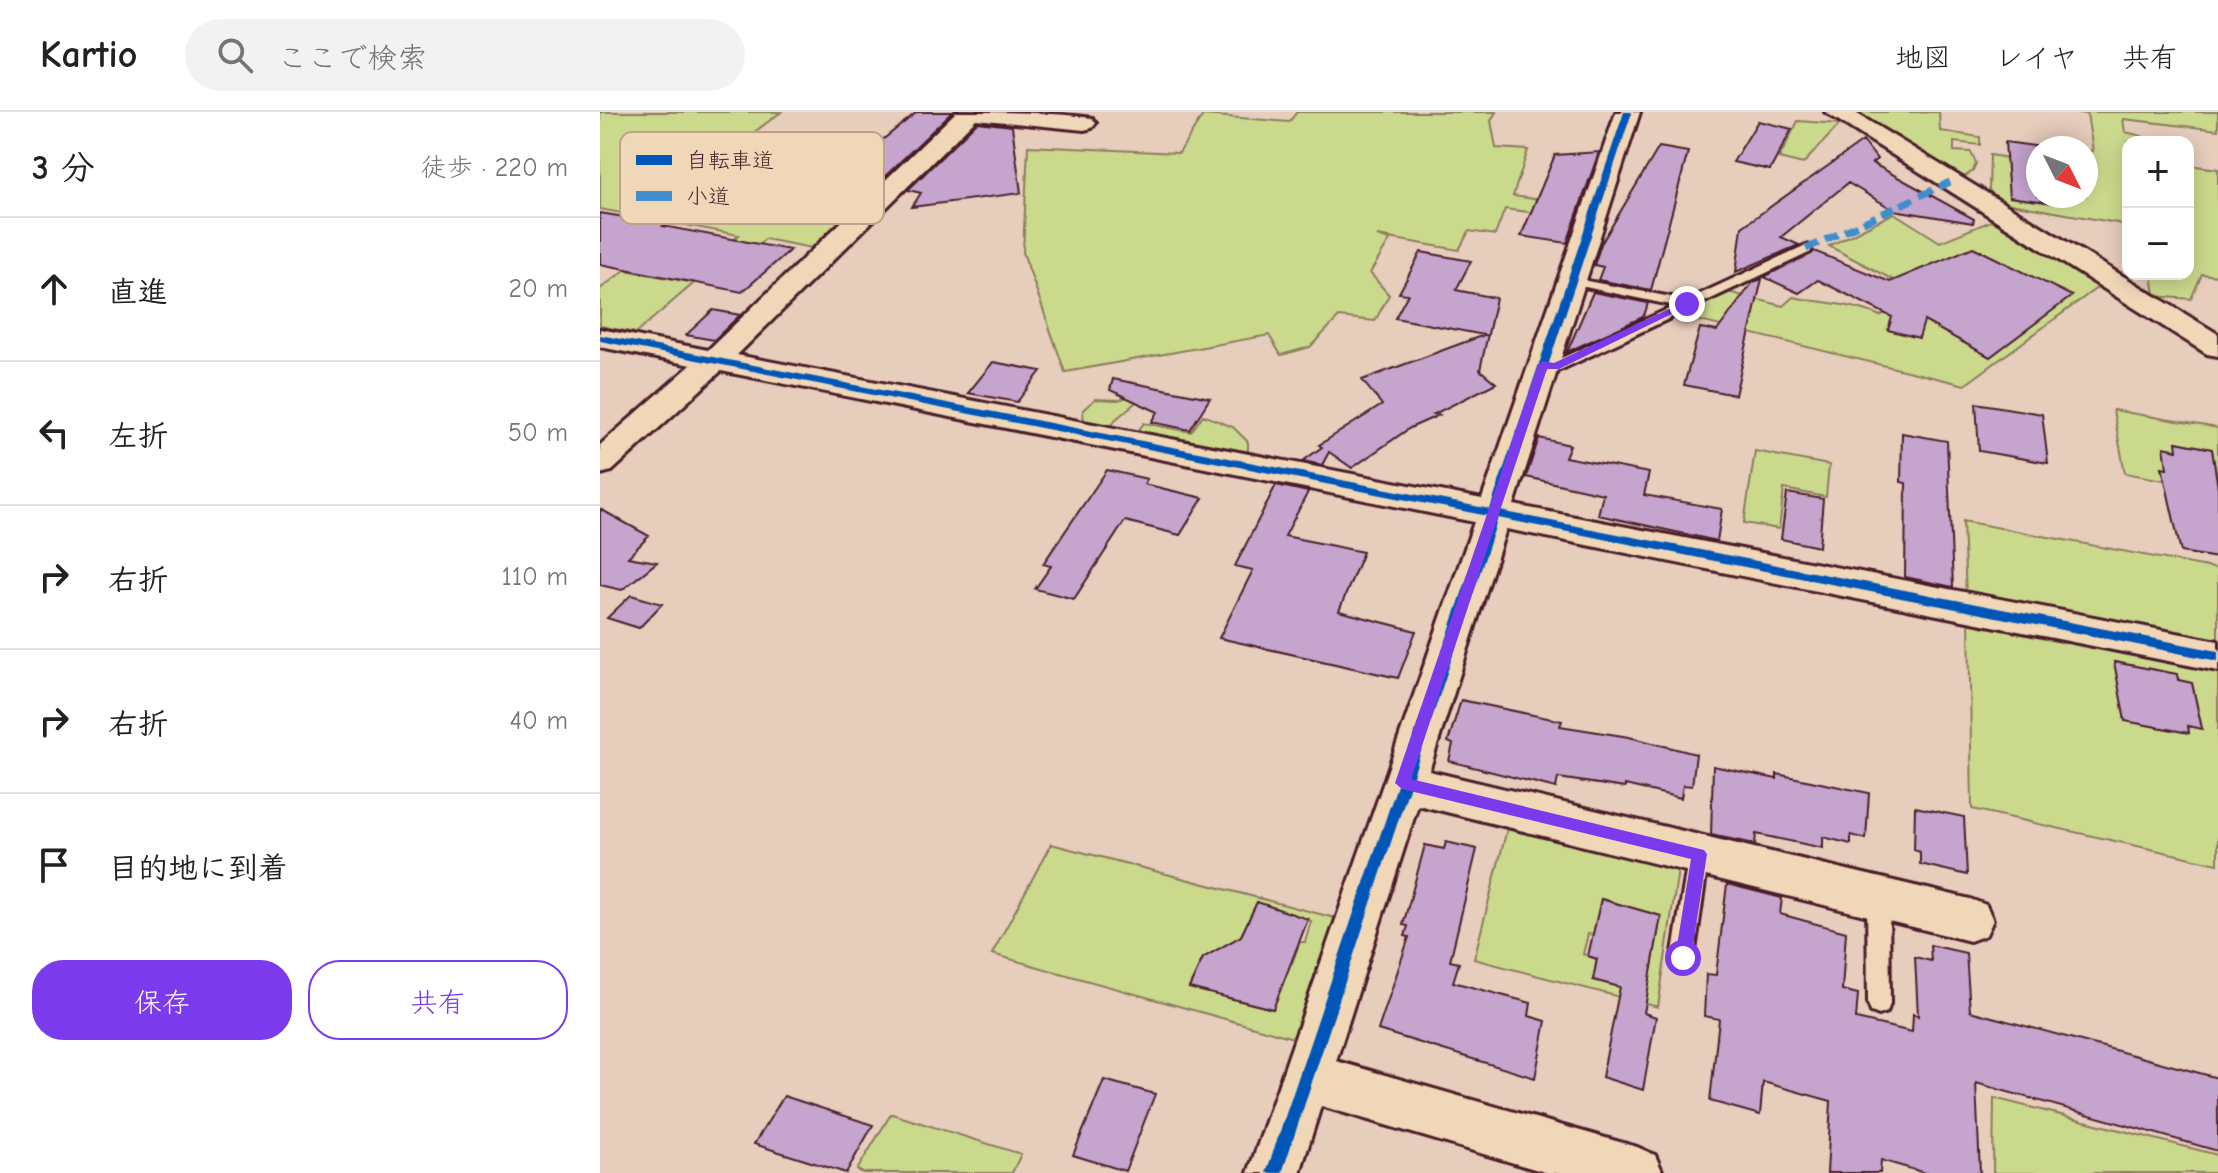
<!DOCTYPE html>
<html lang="ja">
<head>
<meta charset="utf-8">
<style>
	body { margin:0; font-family:"Comic Neue","Klee One",sans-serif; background:#f2f2f2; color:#202124 }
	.controls { position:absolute; right:24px; top:24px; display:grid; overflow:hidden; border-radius:16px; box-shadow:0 4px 20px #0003 }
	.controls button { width:72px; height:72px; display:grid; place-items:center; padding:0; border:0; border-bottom:2px solid #e0e0e0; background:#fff; color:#202124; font:40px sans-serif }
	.compass { position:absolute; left:1426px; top:24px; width:72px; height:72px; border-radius:50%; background:#fff; box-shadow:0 4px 20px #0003; rotate:132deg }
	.stop { position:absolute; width:24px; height:24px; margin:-18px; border:6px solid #7c3aed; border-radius:50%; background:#fff }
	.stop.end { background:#7c3aed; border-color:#fff; box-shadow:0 2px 8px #0008 }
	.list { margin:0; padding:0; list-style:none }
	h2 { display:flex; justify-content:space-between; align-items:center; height:104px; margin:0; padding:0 32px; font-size:34px }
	h2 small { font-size:26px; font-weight:400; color:#757577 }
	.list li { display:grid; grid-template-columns:52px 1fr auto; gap:24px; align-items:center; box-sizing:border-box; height:144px; padding:0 32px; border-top:2px solid #e0e0e0 }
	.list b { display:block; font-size:30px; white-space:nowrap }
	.list em { font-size:26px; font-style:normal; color:#757577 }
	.actions { display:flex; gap:16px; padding:24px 32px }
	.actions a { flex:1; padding:18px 0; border:2px solid #7c3aed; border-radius:32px; text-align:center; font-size:28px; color:#7c3aed }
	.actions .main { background:#7c3aed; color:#fff }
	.icon { flex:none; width:44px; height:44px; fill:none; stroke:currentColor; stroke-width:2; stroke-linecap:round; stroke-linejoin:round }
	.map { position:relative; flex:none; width:1618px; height:1061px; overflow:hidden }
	header { display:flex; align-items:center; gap:48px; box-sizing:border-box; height:112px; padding:0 40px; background:#fff; border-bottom:2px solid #e0e0e0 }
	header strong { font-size:38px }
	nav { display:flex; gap:44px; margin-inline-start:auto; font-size:28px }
	.search { width:560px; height:72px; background:#f2f2f2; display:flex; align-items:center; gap:20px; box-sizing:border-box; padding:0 28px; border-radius:44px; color:#757577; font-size:30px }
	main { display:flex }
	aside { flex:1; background:#fff }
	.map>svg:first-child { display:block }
	.green { fill:#cbd98d; stroke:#8a7c5c; stroke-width:2; fill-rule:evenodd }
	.building { fill:#c5a4ce; stroke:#4a1f2b; stroke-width:2 }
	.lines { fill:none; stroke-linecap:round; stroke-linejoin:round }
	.service-casing { stroke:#4a1f2b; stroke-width:6 }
	.minor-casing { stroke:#4a1f2b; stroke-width:6 }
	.service { fill:#f0d7b7; fill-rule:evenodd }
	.minor { fill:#f0d7b7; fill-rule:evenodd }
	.quiet { stroke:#418dcd; stroke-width:7; stroke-dasharray:14 7; stroke-linecap:butt }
	.cycleway-casing { stroke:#f0d7b7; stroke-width:5 }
	.cycleway { fill:#0057b8; fill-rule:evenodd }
	.route { fill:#7c3aed }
	.key { fill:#f0d7b7; stroke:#bea08d; stroke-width:2 }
	.key-label { font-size:22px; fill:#4a1f2b }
</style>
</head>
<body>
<header>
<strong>Kartio</strong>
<div class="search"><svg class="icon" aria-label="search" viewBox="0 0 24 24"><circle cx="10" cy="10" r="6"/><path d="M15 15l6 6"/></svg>ここで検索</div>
<nav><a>地図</a><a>レイヤ</a><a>共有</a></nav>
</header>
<main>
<aside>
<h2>3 分<small>徒歩 · 220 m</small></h2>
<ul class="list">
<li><svg class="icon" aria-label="ahead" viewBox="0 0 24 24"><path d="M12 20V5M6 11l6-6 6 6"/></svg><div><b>直進</b></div><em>20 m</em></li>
<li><svg class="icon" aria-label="left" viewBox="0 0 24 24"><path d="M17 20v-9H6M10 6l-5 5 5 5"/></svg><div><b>左折</b></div><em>50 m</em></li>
<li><svg class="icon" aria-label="right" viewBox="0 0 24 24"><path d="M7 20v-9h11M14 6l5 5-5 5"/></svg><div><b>右折</b></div><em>110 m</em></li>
<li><svg class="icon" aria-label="right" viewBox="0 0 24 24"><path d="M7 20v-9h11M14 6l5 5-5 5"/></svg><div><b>右折</b></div><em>40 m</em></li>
<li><svg class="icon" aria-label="arrive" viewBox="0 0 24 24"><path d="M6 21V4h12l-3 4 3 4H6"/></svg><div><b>目的地に到着</b></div></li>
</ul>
<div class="actions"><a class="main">保存</a><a>共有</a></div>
</aside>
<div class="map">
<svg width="1618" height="1061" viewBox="0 0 1618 1061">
	<rect width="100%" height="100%" fill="#e7cdbc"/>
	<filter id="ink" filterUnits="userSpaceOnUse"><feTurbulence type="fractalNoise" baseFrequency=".0125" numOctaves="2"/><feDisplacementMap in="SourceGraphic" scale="16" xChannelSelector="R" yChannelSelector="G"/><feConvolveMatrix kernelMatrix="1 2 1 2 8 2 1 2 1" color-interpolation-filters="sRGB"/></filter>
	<g filter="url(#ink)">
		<!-- green -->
		<path class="green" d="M0,0H181L95,65L253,90L260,96L217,137L165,127L129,158L104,153L139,123L0,97Z
			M697,0H896L891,9L896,36L928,38L913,84L982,94L977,106L905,97L895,123L869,119L859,138L777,124L790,128L770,161L789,183L775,209L739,205L710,235L681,243L669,223L465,260L423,140L428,34L579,41L603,3L689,10Z
			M1251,0H1339L1340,19L1380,25V33L1354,30V39L1371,40L1376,51L1373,59L1361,67Z
			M1472,0H1618V18L1523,7L1525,20L1542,24L1544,30H1528V113L1399,90L1389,78L1390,43L1438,51L1417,86L1455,91L1454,84H1486V38L1493,39L1487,2Z
			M1198,9L1240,12L1203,52L1179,46Z
			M1588,53L1618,57V164L1602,162L1591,187L1555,184L1552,162H1588Z
			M1294,101L1340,130L1396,107L1502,172L1365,273L1079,204L1128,180L1183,194L1193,185C1221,191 1256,192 1280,204L1318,181L1229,134Z
			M25,158L94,171L36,221L0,214V177Z
			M534,283L542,285L515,308L511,316L484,311L483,298L495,287L518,288Z
			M1513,298L1618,316V378L1525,361ZM1577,330L1612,337L1616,364L1564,336L1577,337Z
			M603,303L633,315L648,330V338L643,343L535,323L544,311L591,320Z
			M1155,339L1229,353L1226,385L1184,377L1179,417L1144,411Z
			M1363,409L1618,457V534L1366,486Z
			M1369,506L1618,555V752L1372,697ZM1515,550L1577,562L1579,568L1592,571L1602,616L1588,614L1589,621L1525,609Z
			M907,717L1078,758L1058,895L874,847ZM1001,787L1061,804L1047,882L993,868L997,847L983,842L988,822L993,823Z
			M451,732L739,807L697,927L392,842ZM657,791L711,809L705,830H700L692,851L684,849L673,897L589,876L603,846L641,824Z
			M1394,986L1618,1043V1061H1393Z
			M291,1002H292L421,1042L412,1061H263L257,1058Z"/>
		<!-- building -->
		<path class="building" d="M317,0H352L277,72L238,64Z
			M1158,9L1192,17L1170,58L1133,50Z
			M377,10L412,14L421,81L312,95L321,81L308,78Z
			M1263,29L1277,47L1272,51L1374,107L1373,111L1294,98L1248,71L1181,125L1199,133L1136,160L1142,115Z
			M1405,30L1449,36H1438V84H1454L1455,91L1409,85Z
			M1059,35L1088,40L1051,178L998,168L1003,155L994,153L1001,132Z
			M999,40L967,131L921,124L955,43Z
			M0,101L66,112L63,114L190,138L142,180L0,152Z
			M1373,135L1472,184L1390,245L1324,209L1319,226L1288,218L1292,205L1218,168L1199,181L1164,165L1214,139L1290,170Z
			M821,140L871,149L856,178L896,186L880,258L896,271L834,302L839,303L810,316L752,356L729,340L722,353L703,349L722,335L719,333L782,293L762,268L884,223L795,206L808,182L799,181Z
			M1162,167L1135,283L1084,273L1100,216L1117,219L1153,170Z
			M993,180L1048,191L1045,201L1043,205L967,240Z
			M113,198L140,203L114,228L86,223Z
			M393,250L441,259L417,290L368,281Z
			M513,267L610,286L590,318L552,310L558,300L510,278Z
			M1376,291L1442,302L1448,351L1379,339Z
			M1302,321L1347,329L1353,475L1305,465L1306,371L1301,370Z
			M939,326L970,333L965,345L1049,361L1044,383L1122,397L1117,429L998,403L1003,382L926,365Z
			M1576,330L1612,337L1618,376V446L1581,440L1562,355L1567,356L1564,335L1577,338Z
			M507,358L547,367L544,372L603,386L580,423L525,409L474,487L435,477L451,454L443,452Z
			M676,373L708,380L685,424L763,440L739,499L816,519L798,566L619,526L653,458L635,454Z
			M1187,381L1223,387L1219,435L1181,427Z
			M0,397L49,424L28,445L57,450L22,478L0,473Z
			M31,483L62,492L39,516L7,506Z
			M1514,550L1577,562L1578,568L1592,571L1602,617L1588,614L1589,621L1525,609Z
			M861,588L962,609L960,614L1029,625L1096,642L1092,674L1083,673L1081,686L1025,673V676L958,666L956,676L849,649L853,632L848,630Z
			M1113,654L1177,667V662L1269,681L1266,727L1251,723V732L1223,725V736L1156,722L1155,732L1111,723Z
			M1315,695L1364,705L1367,763L1320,752V740L1314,738Z
			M846,730L877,737L850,849L859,851L853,870L931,891L929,904L946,909L935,966L778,918L809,825L805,824L808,814L803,813L825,733L844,737Z
			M1127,772L1182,786L1180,802L1246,820L1242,878L1258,882L1256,907L1312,920L1313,902L1318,904L1315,845L1331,849L1330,833L1366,841L1370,899L1618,966V1039L1376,971L1380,1061H1325L1281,1048L1280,1061H1227L1231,989L1163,970L1160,1003L1110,989L1119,907L1104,904L1106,862L1116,863Z
			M1001,787L1061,804L1044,901L1056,905L1043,978L1002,965L1020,875L993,868L997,847L988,844Z
			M657,790L708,807L673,897L589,876L603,846L641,824Z
			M504,968L555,982L525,1059L473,1043Z
			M184,984L273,1013L246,1061L154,1032Z"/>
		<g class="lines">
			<!-- service casing -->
			<g class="service-casing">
				<path id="service" d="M1206,133L1211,134V140L960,258H943L936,253L943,248L953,250L1075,194L966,171V165L1087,188Z
					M1099,733L1106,735L1109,742L1094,846L1091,854L1083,857L1075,854L1072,846L1089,742L1092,735Z
					M1278,776L1286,779L1289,786L1290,892L1287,900L1279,903L1271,900L1268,892L1267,786L1270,779Z"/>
			</g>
			<!-- minor casing -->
			<g class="minor-casing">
				<path id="minor" d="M356,0C401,0 449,0 492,6L496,11L492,16L484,18L376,7L137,243L882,387L1016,0H1040L914,393L1618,529V559L906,417L829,659L1370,787L1386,793L1393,808L1386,823L1370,829L818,693L736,949L1037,1035L1055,1043L1063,1061H948L721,994L700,1061H648L874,410L121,259L12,359L0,362V333L91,253L0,235V217L108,238L258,94L188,80L184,75L188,70L197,67L272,81Z
					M1225,0H1254L1618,222V244L1607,242Z"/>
			</g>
			<!-- service -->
			<use href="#service" class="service"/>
			<!-- minor -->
			<use href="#minor" class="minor"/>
			<!-- quiet -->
			<path class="quiet" d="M1206,137L1350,70"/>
			<!-- cycleway casing -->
			<g class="cycleway-casing">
				<path id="cycleway" d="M1024,0H1032L900,399L1618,539V549L898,406L682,1061H666L888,404L0,229V223L890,397Z"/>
			</g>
			<!-- cycleway -->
			<use href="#cycleway" class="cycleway"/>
		</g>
	</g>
	<!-- route -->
	<path class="route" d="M1084,190L1092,192L959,257H947L811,667L1104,738L1107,742L1091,846L1083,854L1075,846L1091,747L802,677L795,671L938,253L943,249L954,251Z"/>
	<!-- legend -->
	<rect x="20" y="20" width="264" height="92" rx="12" class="key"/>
	<rect x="36" y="43" width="36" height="10" fill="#0057b8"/>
	<rect x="36" y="79" width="36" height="10" fill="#418dcd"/>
	<g class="key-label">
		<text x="86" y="56">自転車道</text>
		<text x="86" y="92">小道</text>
	</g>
</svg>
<div class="controls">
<button>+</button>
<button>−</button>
</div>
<svg class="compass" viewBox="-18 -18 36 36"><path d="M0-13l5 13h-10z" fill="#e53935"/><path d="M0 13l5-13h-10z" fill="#757577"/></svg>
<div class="stop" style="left:1083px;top:846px"></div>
<div class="stop end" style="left:1087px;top:192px"></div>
</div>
</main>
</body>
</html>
